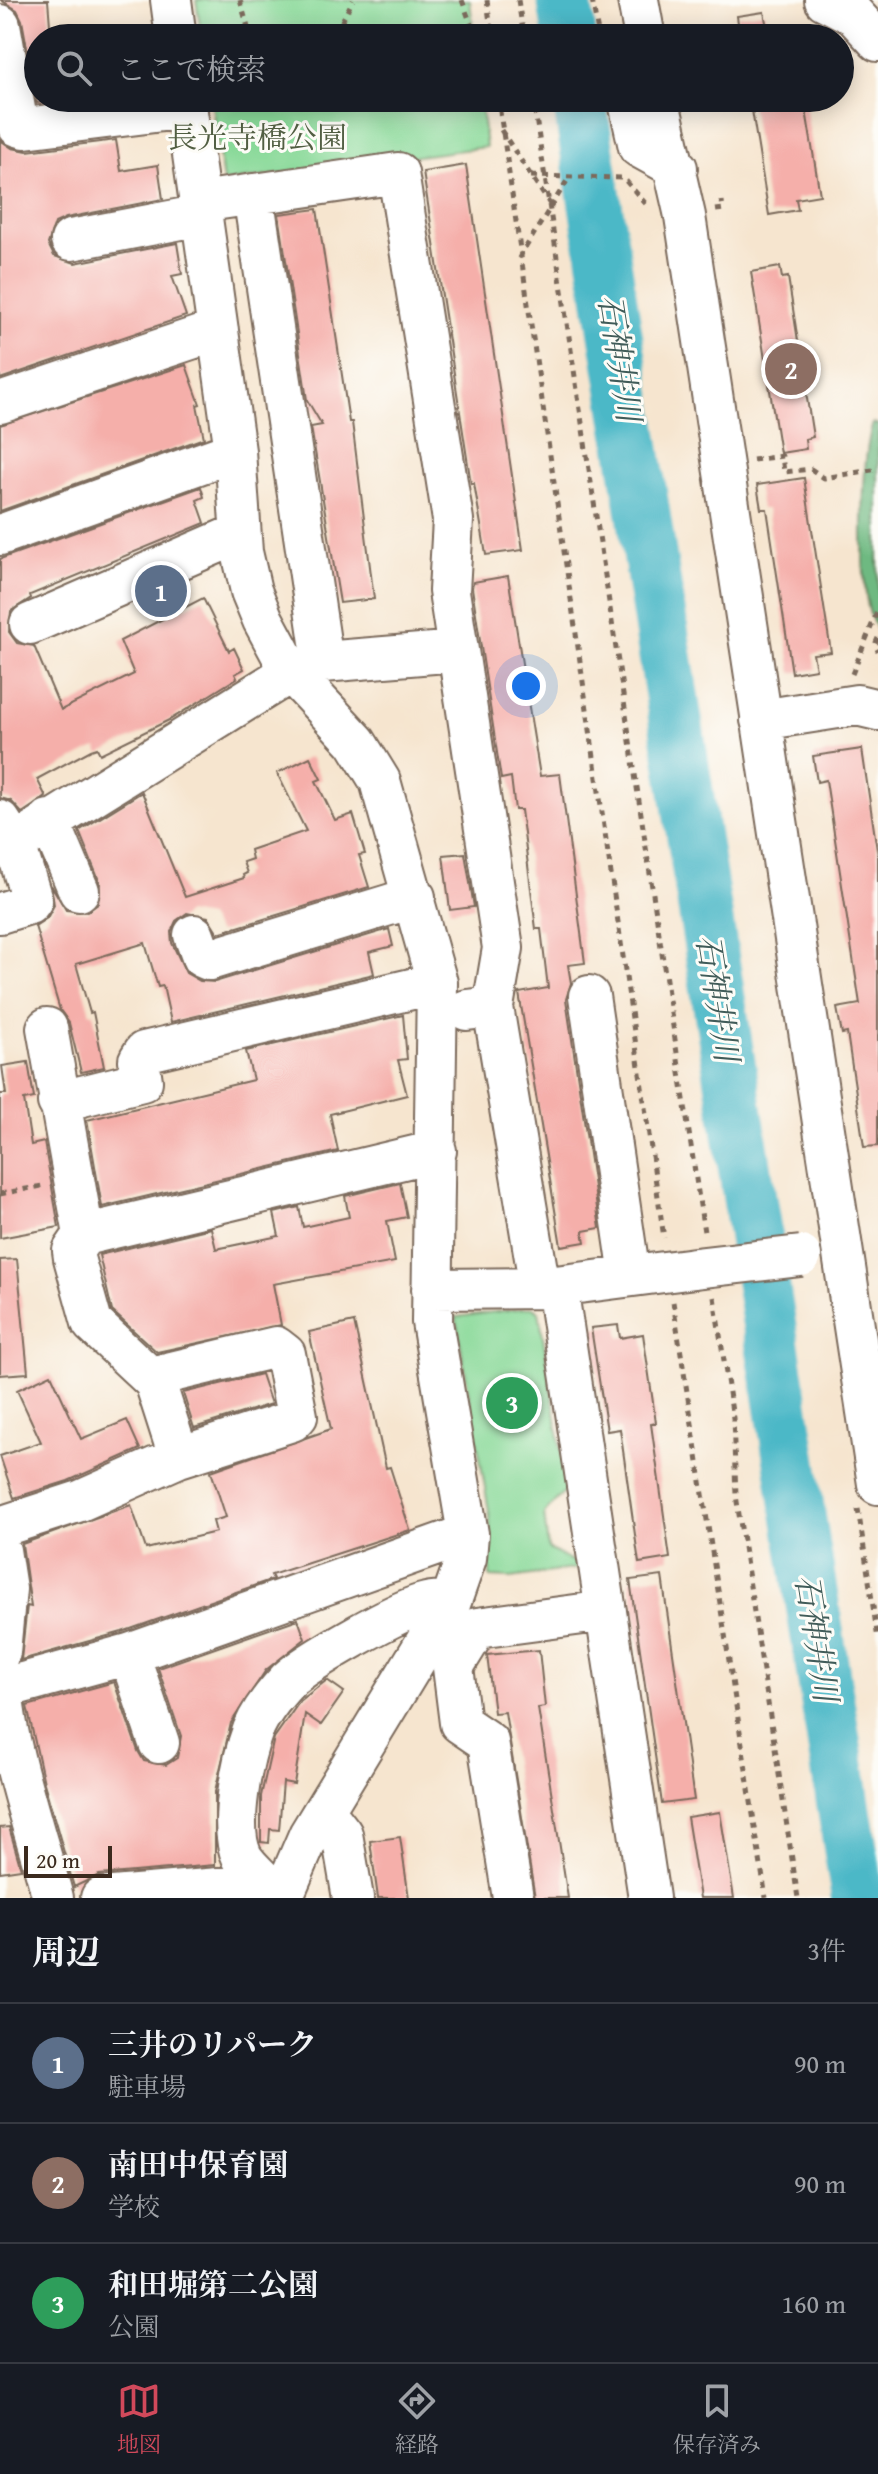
<!DOCTYPE html>
<html lang="ja">
<head>
<meta charset="utf-8">
<style>
	body { margin:0; font-family:"Gentium Book Plus","Noto Serif JP",serif; background:#20242c; color:#f1f3f6 }
	.scale { position:absolute; left:24px; bottom:20px; width:88px; box-sizing:border-box; padding-left:8px; border:4px solid #3b2a1e; border-top:0; font-size:22px; line-height:28px; white-space:nowrap; color:#3b2a1e; -webkit-text-stroke:6px #fdfcf7; paint-order:stroke }
	.you { position:absolute; left:526px; top:686px; width:28px; height:28px; margin:-20px; border:6px solid #fff; border-radius:50%; background:#1a73e8; box-shadow:0 0 0 12px #1a73e833 }
	.badge { display:grid; place-items:center; width:52px; height:52px; border-radius:50%; background:#d1495b; color:#fff; font-size:26px; font-weight:700 }
	.pin { position:absolute; translate:-50% -50%; border:4px solid #fff; box-shadow:0 2px 8px #0006 }
	.list { margin:0; padding:0; list-style:none }
	h2 { display:flex; justify-content:space-between; align-items:center; height:104px; margin:0; padding:0 32px; font-size:34px }
	h2 small { font-size:26px; font-weight:400; color:#9ea1a6 }
	.list li { display:grid; grid-template-columns:52px 1fr auto; gap:24px; align-items:center; box-sizing:border-box; height:120px; padding:0 32px; border-top:2px solid #363941 }
	.list b { display:block; font-size:30px; white-space:nowrap }
	.list p { margin:0; font-size:26px; white-space:nowrap; color:#9ea1a6 }
	.list em { font-size:26px; font-style:normal; color:#9ea1a6 }
	.icon { flex:none; width:44px; height:44px; fill:none; stroke:currentColor; stroke-width:2; stroke-linecap:round; stroke-linejoin:round }
	.map { position:relative; flex:none; width:878px; height:1898px; overflow:hidden }
	.search { position:absolute; background:#171b24; box-shadow:0 4px 20px #0003; left:24px; right:24px; top:24px; height:88px; display:flex; align-items:center; gap:20px; box-sizing:border-box; padding:0 28px; border-radius:44px; color:#9ea1a6; font-size:30px }
	.sheet { height:464px; background:#171b24 }
	nav { display:flex; justify-content:space-around; align-items:center; box-sizing:border-box; height:112px; border-top:2px solid #363941; background:#171b24; font-size:22px; color:#9ea1a6 }
	nav a { display:grid; justify-items:center; gap:4px }
	nav .on { color:#d1495b }
	.map>svg:first-child { display:block }
	.green { fill:#89d999; stroke:#62825c; stroke-width:2 }
	.forest { fill:#6eb981; stroke:#547250; stroke-width:2 }
	.lines { fill:none; stroke-linecap:round; stroke-linejoin:round }
	.river { stroke:#4bb8c7; stroke-width:54 }
	.building { fill:#f5afaa }
	.minor-casing { stroke:#7c6b5c; stroke-width:44 }
	.path { stroke:#7c6b5c; stroke-width:5; stroke-dasharray:6 6; stroke-linecap:butt }
	.minor { stroke:#fff; stroke-width:40 }
	.minor-bridge-casing { stroke:#7c6b5c; stroke-width:44; stroke-linecap:butt }
	.path-bridge { stroke:#7c6b5c; stroke-width:5; stroke-dasharray:6 6; stroke-linecap:butt }
	.minor-bridge { stroke:#fff; stroke-width:40 }
	.labels { text-anchor:middle; dominant-baseline:central; stroke-width:6; stroke-linejoin:round; paint-order:stroke }
	.park-label { font-size:30px; fill:#525f43; stroke:#fdfcf7 }
	.water-label { font-size:32px; font-style:italic; fill:#415c59; stroke:#fdfcf7 }
</style>
</head>
<body>
<div class="map">
<svg width="878" height="1898" viewBox="0 0 878 1898">
	<rect width="100%" height="100%" fill="#fdfcf7"/>
	<filter id="ink" filterUnits="userSpaceOnUse"><feTurbulence type="fractalNoise" baseFrequency=".0125" numOctaves="2"/><feDisplacementMap in="SourceGraphic" scale="16" xChannelSelector="R" yChannelSelector="G"/><feConvolveMatrix kernelMatrix="1 2 1 2 8 2 1 2 1" color-interpolation-filters="sRGB"/></filter>
	<filter id="wash" filterUnits="userSpaceOnUse"><feTurbulence type="fractalNoise" baseFrequency=".006" numOctaves="4" result="noise"/><feDisplacementMap in="SourceGraphic" scale="32" xChannelSelector="R" yChannelSelector="G"/><feGaussianBlur stdDeviation="1.8" result="paint"/><feColorMatrix in="noise" values="0 0 0 0 0 0 0 0 0 0 0 0 0 0 0 0 0 1.4 0 .05"/><feComposite in="paint" operator="in"/></filter>
	<g filter="url(#wash)">
		<rect width="100%" height="100%" fill="#f6e5cf"/>
		<!-- green -->
		<path class="green" d="M196,0H470L474,38H202Z
			M211,98H480L486,147L223,182Z
			M533,1307L539,1311L567,1489L544,1513L548,1549L578,1564L579,1568L511,1578L490,1577V1517L456,1317Z"/>
		<!-- forest -->
		<path class="forest" d="M873,423L878,425V634C875,626 871,619 869,611C860,577 861,455 873,423Z"/>
		<g class="lines">
			<!-- river -->
			<path class="river" d="M564,0L570,38
				M579,98L858,1898"/>
		</g>
		<g id="blocks">
			<!-- building -->
			<path class="building" d="M1,0H48L51,38H38V98H80L37,103L22,20L17,10Z
				M764,12L769,38H740L737,16Z
				M750,98H804L820,195L796,199L798,210L769,215Z
				M0,140L12,148L27,151L116,140L121,171L158,165L163,199L66,218L55,223L48,244L54,256L75,263L177,243L182,274L172,276L186,316L0,379Z
				M466,165L523,550L486,555L474,483L471,484L423,172Z
				M317,209L349,422H352L374,599L340,603L311,427L322,425L307,400L279,214Z
				M780,267L782,278L788,277L813,437L805,439L806,449L780,453L751,272Z
				M186,365L200,404L197,405L204,438L0,511V425Z
				M804,478L831,652L813,654L816,669L792,673L767,509H761L757,485Z
				M201,487L204,497L197,500L205,523L30,595L31,598L11,611L9,632L17,643L34,646L61,710L134,674L120,641L203,598L229,651L234,648L244,669L235,674L237,678L171,719L100,754L97,748L91,750L37,779L46,797L22,813L11,801L0,798V559Z
				M508,576L540,776L560,774L585,963L568,965L571,983L566,999L600,1228L583,1231L585,1242L561,1246L519,993L548,988L541,929H536L521,810H515L511,777L501,779L472,588L473,582Z
				M862,749L878,857V1146L864,1147L847,1033L842,1034L837,1008L860,1004L826,780L817,782L813,756Z
				M310,757L321,779L316,781L335,820L353,814L365,854L359,855L369,887L218,933L208,917L187,913L176,921L171,932L172,943L186,973L200,981L215,982L389,929L393,946L369,952L374,974L171,1022L163,986L158,987L145,943L76,964L90,1013L93,1012L104,1067L81,1072L69,1023L60,1010L35,926L47,918L54,905L51,885L66,910L87,912L98,904L100,883L79,831L142,792L185,897L244,878L243,875L247,873L243,862L252,859L250,850L306,831L277,773Z
				M465,853L474,907L450,910L443,855Z
				M403,1015L407,1059L398,1060L407,1095L330,1114L338,1151L102,1207L87,1120L253,1080L246,1051Z
				M28,1062L34,1098L24,1100L31,1145L44,1142L59,1227L0,1238V1094H6L2,1066Z
				M400,1183L407,1217L387,1221L395,1262L273,1284L281,1325L157,1352L112,1311L99,1255L211,1228L216,1249L279,1236L274,1213L299,1207L303,1227L349,1217L345,1196Z
				M17,1259L28,1373L0,1375V1260Z
				M354,1322L386,1468L390,1467L410,1530L271,1575L273,1579L122,1632L21,1660L27,1606L31,1607L22,1544L131,1505L146,1549L216,1532L213,1521L226,1517L211,1471L331,1429L309,1332Z
				M618,1325L620,1338L643,1334L656,1423L651,1424L670,1558L639,1563L620,1429L607,1431L591,1328Z
				M51,1374L81,1439L127,1420L140,1449L68,1481L14,1498L0,1456L41,1442L17,1390Z
				M261,1374L271,1404L194,1428L183,1393Z
				M662,1576L694,1800L662,1804L630,1580Z
				M298,1619L305,1639L266,1670L231,1723L215,1791V1865L99,1875L74,1887L44,1783L27,1706L114,1682L138,1751L144,1761L166,1765L177,1758L181,1736L158,1668Z
				M539,1650L545,1707L538,1708L568,1898H535L505,1712L494,1713L487,1655Z
				M327,1680L344,1692L321,1725L305,1714L294,1784L283,1782L279,1830L270,1829L269,1843L261,1842V1796L274,1738L300,1701Z
				M720,1812L734,1898H700L687,1817Z
				M9,1827L21,1869L0,1872V1828Z
				M400,1837L409,1898H378L370,1841Z"/>
		</g>
	</g>
	<g filter="url(#ink)">
		<use href="#blocks" fill-opacity="0" stroke="#7c6b5c" stroke-width="2"/>
		<g class="lines">
			<!-- minor casing -->
			<g class="minor-casing">
				<path id="minor" d="M171,0L176,38
					M638,0L645,38
					M825,0L854,15L878,41
					M0,25L18,126L25,128L187,108
					M185,98L235,451L242,552L251,591L263,620L291,672L356,742L380,781L437,983L432,1322L468,1534L466,1558L451,1601L309,1835L282,1898
					M628,98L639,147L677,168
					M658,98L685,216L878,1484
					M253,194L323,662L458,651
					M200,202L398,173L453,520L449,591L503,948L493,1007
					M71,240L202,215
					M0,403L218,330
					M0,535L235,451
					M30,624L240,533
					M761,720L857,705L878,710
					M49,820L79,891
					M0,821L15,844L291,672
					M0,913L29,904L32,900L15,844
					M194,935L202,957L209,960L415,897
					M589,996L630,1276
					M467,1010L493,1007L540,1288
					M47,1028L84,1235L73,1251L74,1258L92,1323L155,1382L179,1457
					M58,1102L142,1081L139,1060L144,1052L437,983
					M84,1235L436,1151
					M557,1286L649,1898
					M432,1289L540,1288L695,1268
					M0,1527L80,1501L179,1457L292,1421L297,1416L285,1354L276,1347L151,1377
					M0,1550L6,1589L0,1652
					M129,1654L159,1743
					M0,1677L3,1683L19,1684L129,1654L468,1534
					M3,1683C0,1728 40,1848 53,1898
					M324,1811L342,1834L353,1898
					M266,1884C259,1876 247,1866 242,1857C228,1828 242,1759 253,1730C260,1713 275,1694 288,1680C307,1662 401,1608 427,1603C434,1601 443,1601 451,1601
					M101,1898L266,1884L285,1889
					M513,1898L488,1742L460,1723L453,1667L477,1628L606,1611"/>
			</g>
			<!-- path -->
			<path class="path" d="M240,0L251,38
				M462,0L476,38
				M487,0L492,38
				M518,0L524,38
				M592,0L599,38
				M324,38L341,23L353,0
				M498,98L664,1238
				M533,98L704,1232
				M626,181L646,204
				M716,210L723,209L722,201
				M753,460L782,456L784,472L811,469L824,478L878,469
				M878,638L875,645L878,651
				M852,674L878,610
				M0,1194L42,1186
				M714,1297L733,1418L736,1495L798,1898
				M673,1302L766,1898
				M858,1509L878,1639"/>
			<!-- minor -->
			<use href="#minor" class="minor"/>
			<!-- minor-bridge casing -->
			<g class="minor-bridge-casing">
				<path id="minor-bridge" d="M695,1268L801,1256"/>
			</g>
			<!-- path-bridge -->
			<path class="path-bridge" d="M501,130L551,206
				M531,176L623,178
				M519,258L570,176"/>
			<!-- minor-bridge -->
			<use href="#minor-bridge" class="minor-bridge"/>
		</g>
	</g>
	<g class="labels">
		<!-- park labels -->
		<g class="park-label">
			<text x="257" y="137">長光寺橋公園</text>
		</g>
		<!-- water labels -->
		<g class="water-label">
			<text transform="translate(620 358) rotate(81)">石神井川</text>
			<text transform="translate(718 998) rotate(81)">石神井川</text>
			<text transform="translate(817 1638) rotate(81)">石神井川</text>
		</g>
	</g>
</svg>
<div class="scale">20 m</div>
<div class="you"></div>
<div class="pin badge" style="left:161px;top:591px;background:#5c6f8a">1</div>
<div class="pin badge" style="left:791px;top:369px;background:#8d6e63">2</div>
<div class="pin badge" style="left:512px;top:1403px;background:#2e9e5b">3</div>
<div class="search"><svg class="icon" aria-label="search" viewBox="0 0 24 24"><circle cx="10" cy="10" r="6"/><path d="M15 15l6 6"/></svg>ここで検索</div>
</div>
<section class="sheet">
<h2>周辺<small>3件</small></h2>
<ul class="list">
<li><span class="badge" style="background:#5c6f8a">1</span><div><b>三井のリパーク</b><p>駐車場</p></div><em>90 m</em></li>
<li><span class="badge" style="background:#8d6e63">2</span><div><b>南田中保育園</b><p>学校</p></div><em>90 m</em></li>
<li><span class="badge" style="background:#2e9e5b">3</span><div><b>和田堀第二公園</b><p>公園</p></div><em>160 m</em></li>
</ul>
</section>
<nav>
<a class="on"><svg class="icon" aria-label="map" viewBox="0 0 24 24"><path d="M3 6l6-2 6 2 6-2v14l-6 2-6-2-6 2zM9 4v14M15 6v14"/></svg>地図</a>
<a><svg class="icon" aria-label="directions" viewBox="0 0 24 24"><path d="M12 3l9 9-9 9-9-9zM9 14v-3h6M13 9l2 2-2 2"/></svg>経路</a>
<a><svg class="icon" aria-label="saved" viewBox="0 0 24 24"><path d="M7 4h10v16l-5-4-5 4z"/></svg>保存済み</a>
</nav>
</body>
</html>
